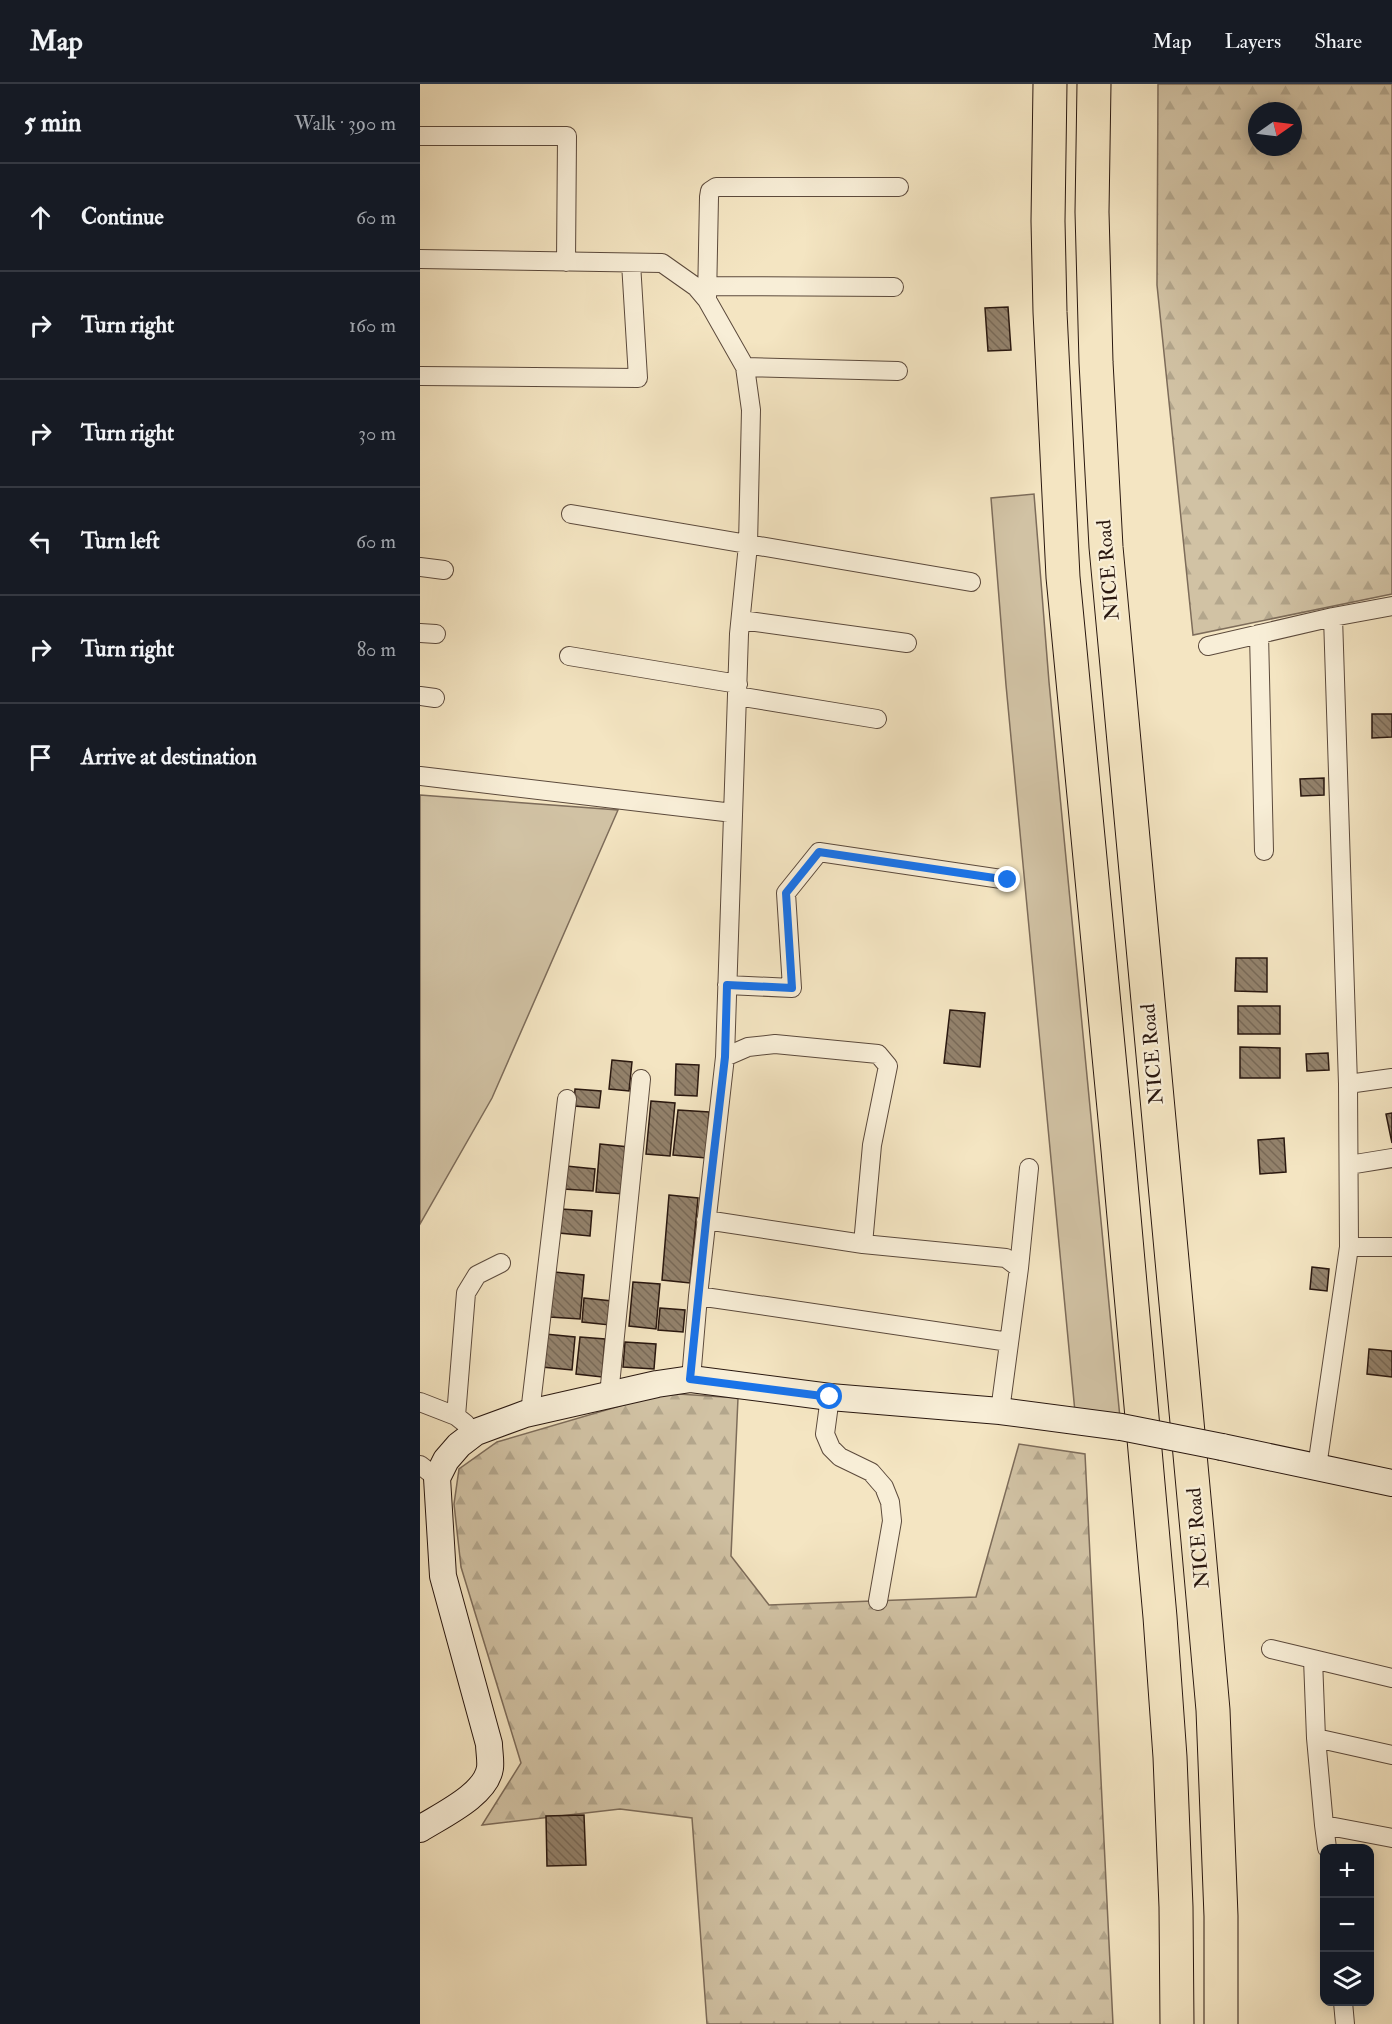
<!DOCTYPE html>
<html lang="en">
<head>
<meta charset="utf-8">
<style>
	body { margin:0; font-family:"IM FELL Double Pica",serif; background:#20242c; color:#f1f3f6 }
	.controls { position:absolute; right:18px; bottom:18px; display:grid; overflow:hidden; border-radius:12px; box-shadow:0 3px 15px #0003 }
	.controls button { width:54px; height:54px; display:grid; place-items:center; padding:0; border:0; border-bottom:2px solid #363941; background:#171b24; color:#f1f3f6; font:30px sans-serif }
	.compass { position:absolute; left:828px; top:18px; width:54px; height:54px; border-radius:50%; background:#171b24; box-shadow:0 3px 15px #0003; rotate:76deg }
	.stop { position:absolute; width:18px; height:18px; margin:-14px; border:4px solid #1a73e8; border-radius:50%; background:#fff }
	.stop.end { background:#1a73e8; border-color:#fff; box-shadow:0 2px 6px #0008 }
	.list { margin:0; padding:0; list-style:none }
	h2 { display:flex; justify-content:space-between; align-items:center; height:78px; margin:0; padding:0 24px; font-size:26px }
	h2 small { font-size:20px; font-weight:400; color:#9ea1a6 }
	.list li { display:grid; grid-template-columns:39px 1fr auto; gap:18px; align-items:center; box-sizing:border-box; height:108px; padding:0 24px; border-top:2px solid #363941 }
	.list b { display:block; font-size:22px; white-space:nowrap }
	.list em { font-size:20px; font-style:normal; color:#9ea1a6 }
	.icon { flex:none; width:33px; height:33px; fill:none; stroke:currentColor; stroke-width:2; stroke-linecap:round; stroke-linejoin:round }
	.map { position:relative; flex:none; width:972px; height:1940px; overflow:hidden }
	header { display:flex; align-items:center; gap:36px; box-sizing:border-box; height:84px; padding:0 30px; background:#171b24; border-bottom:2px solid #363941 }
	header strong { font-size:28px }
	nav { display:flex; gap:33px; margin-inline-start:auto; font-size:21px }
	main { display:flex }
	aside { flex:1; background:#171b24 }
	.map>svg:first-child { display:block }
	.grass { fill:#d1c2a4; stroke:#7d6c5a; stroke-width:1.5 }
	.forest { fill:url(#forest-firs); stroke:#7d6c5a; stroke-width:1.5; fill-rule:evenodd }
	.building { fill:url(#building-back-hatch); stroke:#29170f; stroke-width:1.5 }
	.lines { fill:none; stroke-linecap:round; stroke-linejoin:round }
	.street-casing { stroke:#5c4a3c; stroke-width:20 }
	.secondary-casing { stroke:#29170f; stroke-width:28 }
	.highway-casing { stroke:#29170f; stroke-width:35 }
	.street { stroke:#f8eed7; stroke-width:18 }
	.secondary { stroke:#f8eed7; stroke-width:26 }
	.highway { stroke:#f4e5c2; stroke-width:33 }
	.secondary-bridge-casing { stroke:#29170f; stroke-width:28; stroke-linecap:butt }
	.secondary-bridge { stroke:#f8eed7; stroke-width:26 }
	.route { stroke:#1a73e8; stroke-width:8 }
	.labels { text-anchor:middle; dominant-baseline:central; stroke-width:4.5; stroke-linejoin:round; paint-order:stroke }
	.street-label { font-size:20px; fill:#29170f; stroke:#f8eed7 }
</style>
</head>
<body>
<header>
<strong>Map</strong>
<nav><a>Map</a><a>Layers</a><a>Share</a></nav>
</header>
<main>
<aside>
<h2>5 min<small>Walk · 390 m</small></h2>
<ul class="list">
<li><svg class="icon" aria-label="ahead" viewBox="0 0 24 24"><path d="M12 20V5M6 11l6-6 6 6"/></svg><div><b>Continue</b></div><em>60 m</em></li>
<li><svg class="icon" aria-label="right" viewBox="0 0 24 24"><path d="M7 20v-9h11M14 6l5 5-5 5"/></svg><div><b>Turn right</b></div><em>160 m</em></li>
<li><svg class="icon" aria-label="right" viewBox="0 0 24 24"><path d="M7 20v-9h11M14 6l5 5-5 5"/></svg><div><b>Turn right</b></div><em>30 m</em></li>
<li><svg class="icon" aria-label="left" viewBox="0 0 24 24"><path d="M17 20v-9H6M10 6l-5 5 5 5"/></svg><div><b>Turn left</b></div><em>60 m</em></li>
<li><svg class="icon" aria-label="right" viewBox="0 0 24 24"><path d="M7 20v-9h11M14 6l5 5-5 5"/></svg><div><b>Turn right</b></div><em>80 m</em></li>
<li><svg class="icon" aria-label="arrive" viewBox="0 0 24 24"><path d="M6 21V4h12l-3 4 3 4H6"/></svg><div><b>Arrive at destination</b></div></li>
</ul>
</aside>
<div class="map">
<svg width="972" height="1940" viewBox="0 0 972 1940">
	<defs>
		<pattern id="forest-firs" width="22" height="20" patternUnits="userSpaceOnUse" patternTransform="scale(1.5)"><rect width="22" height="20" fill="#d1c2a4"/><path d="M5 1l3.5 6h-7zM16 11l3.5 6h-7z" fill="#b3a68c"/></pattern>
		<pattern id="building-back-hatch" width="6" height="6" patternUnits="userSpaceOnUse" patternTransform="scale(1.5)"><rect width="6" height="6" fill="#93826c"/><path d="M-1 5l2 2M0 0l6 6M5-1l2 2" fill="none" stroke="#786957"/></pattern>
	</defs>
	<rect width="100%" height="100%" fill="#f4e5c2"/>
	<filter id="stains"><feTurbulence type="fractalNoise" baseFrequency=".00333" numOctaves="4"/><feColorMatrix values="0 0 0 0 .2 0 0 0 0 .09 0 0 0 0 .02 0 0 0 .5 -.17"/></filter>
	<radialGradient id="worn" r=".72"><stop offset=".6" stop-color="#630" stop-opacity="0"/><stop offset="1" stop-color="#630" stop-opacity=".3"/></radialGradient>
	<!-- grass -->
	<path class="grass" d="M614,410L629,598L700,1334L655,1328L586,601L571,414Z
		M0,711L198,726L72,1014L0,1140Z"/>
	<!-- forest -->
	<path class="forest" d="M738,0H972V510L773,551L737,201ZM837,27H873V63H837Z
		M244,1309L318,1314L311,1472L349,1521L556,1513L599,1360L665,1370L693,1940H287L272,1734L200,1725L62,1741L101,1679L41,1483L34,1420L39,1385L77,1358Z"/>
	<!-- building -->
	<path class="building" d="M588,223L591,266L568,267L565,224Z
		M952,630H972V653L952,654Z
		M904,694V711L881,712L880,695Z
		M816,874H847V908L815,907Z
		M818,922H860V950H818Z
		M530,926L565,929L560,983L524,979Z
		M820,963L860,964V994H820Z
		M908,969L909,986L887,987L886,970Z
		M192,976L212,978L209,1007L189,1005Z
		M256,980L279,981L277,1012L255,1011Z
		M155,1005L181,1007L179,1024L154,1022Z
		M231,1017L255,1019L250,1072L226,1070Z
		M258,1026L289,1028L286,1074L253,1071Z
		M972,1029V1059L966,1030Z
		M864,1054L866,1088L840,1090L838,1056Z
		M180,1060L209,1063L205,1110L176,1108Z
		M146,1082L175,1085L173,1107L144,1105Z
		M249,1111L278,1114L270,1199L242,1196Z
		M141,1125L172,1127L170,1152L139,1149Z
		M892,1183L909,1185L907,1207L890,1205Z
		M134,1188L164,1191L160,1235L130,1233Z
		M213,1198L240,1200L236,1245L209,1242Z
		M164,1214L192,1217L190,1241L162,1238Z
		M240,1224L265,1226L263,1248L238,1246Z
		M125,1250L155,1253L152,1286L122,1283Z
		M160,1253L185,1255L182,1293L156,1290Z
		M205,1258L236,1260L234,1285L203,1283Z
		M949,1265L972,1267V1293L947,1290Z
		M164,1731L166,1781L127,1782L126,1732Z"/>
	<g class="lines">
		<!-- street casing -->
		<g class="street-casing">
			<path id="street" d="M0,52H147L146,178
				M0,175L242,179L276,203L287,216L325,283L331,326L328,461L319,550L305,973L278,1212L271,1295
				M287,202L474,203
				M287,216L289,113L290,107L296,103H479
				M325,283L478,287
				M0,292L218,294L211,179
				M151,430L551,498
				M0,483L24,486
				M321,536L487,559
				M0,549L16,550
				M839,550L844,767
				M788,562L913,533
				M149,572L318,600
				M0,612L15,614
				M317,612L457,635
				M0,692L313,729
				M307,901L372,904L366,809L399,768L588,796
				M305,973L328,963L355,960L458,970L468,982L452,1061L443,1160L586,1174L599,1184L580,1327
				M928,1000L972,994
				M929,1081L972,1074
				M286,1136L443,1160
				M929,1163H972
				M599,1184L609,1084
				M278,1212L589,1258
				M189,1311L221,995
				M410,1313L405,1350L411,1364L420,1373L451,1388L464,1403L470,1418L472,1437L458,1517
				M0,1318L36,1332L46,1340
				M110,1329L147,1015
				M36,1332L46,1209L57,1191L81,1179
				M0,1381L17,1394
				M897,1383L929,1163L928,1000L913,533L972,522
				M851,1565L893,1575
				M896,1654L972,1671
				M904,1741L896,1654L893,1575L972,1594
				M907,1764L904,1741L972,1754
				M923,1918L925,1940"/>
		</g>
		<!-- secondary casing -->
		<g class="secondary-casing">
			<path id="secondary" d="M802,1363L972,1399
				M0,1745C22,1731 66,1711 70,1684C71,1676 69,1667 69,1660L23,1492L17,1394L26,1376L39,1361L56,1348L105,1330L237,1300L271,1295L410,1313L580,1327L701,1343"/>
		</g>
		<!-- highway casing -->
		<g class="highway-casing">
			<path id="highway" d="M630,0L628,137L630,228L643,493L698,1066L740,1533L750,1673L756,1823L757,1940
				M674,0L672,128L676,278L686,463L778,1457L793,1626L801,1832V1940"/>
		</g>
		<!-- street -->
		<use href="#street" class="street"/>
		<!-- secondary -->
		<use href="#secondary" class="secondary"/>
		<!-- highway -->
		<use href="#highway" class="highway"/>
		<!-- secondary-bridge casing -->
		<g class="secondary-bridge-casing">
			<path id="secondary-bridge" d="M701,1343L802,1363"/>
		</g>
		<!-- secondary-bridge -->
		<use href="#secondary-bridge" class="secondary-bridge"/>
	</g>
	<g class="lines">
		<!-- route -->
		<path class="route" d="M410,1313L270,1295L286,1137L305,973L307,901L372,904L366,809L399,768L588,796"/>
	</g>
	<g class="labels">
		<!-- street labels -->
		<g class="street-label">
			<text transform="translate(688 486) rotate(-95)">NICE Road</text>
			<text transform="translate(732 970) rotate(-95)">NICE Road</text>
			<text transform="translate(778 1454) rotate(-95)">NICE Road</text>
		</g>
	</g>
	<rect width="100%" height="100%" filter="url(#stains)"/>
	<rect width="100%" height="100%" fill="url(#worn)"/>
</svg>
<div class="controls">
<button>+</button>
<button>−</button>
<button><svg class="icon" aria-label="layers" viewBox="0 0 24 24"><path d="M12 4l9 5-9 5-9-5zM3 14l9 5 9-5"/></svg></button>
</div>
<svg class="compass" viewBox="-18 -18 36 36"><path d="M0-13l5 13h-10z" fill="#e53935"/><path d="M0 13l5-13h-10z" fill="#9ea1a6"/></svg>
<div class="stop" style="left:410px;top:1313px"></div>
<div class="stop end" style="left:588px;top:796px"></div>
</div>
</main>
</body>
</html>
